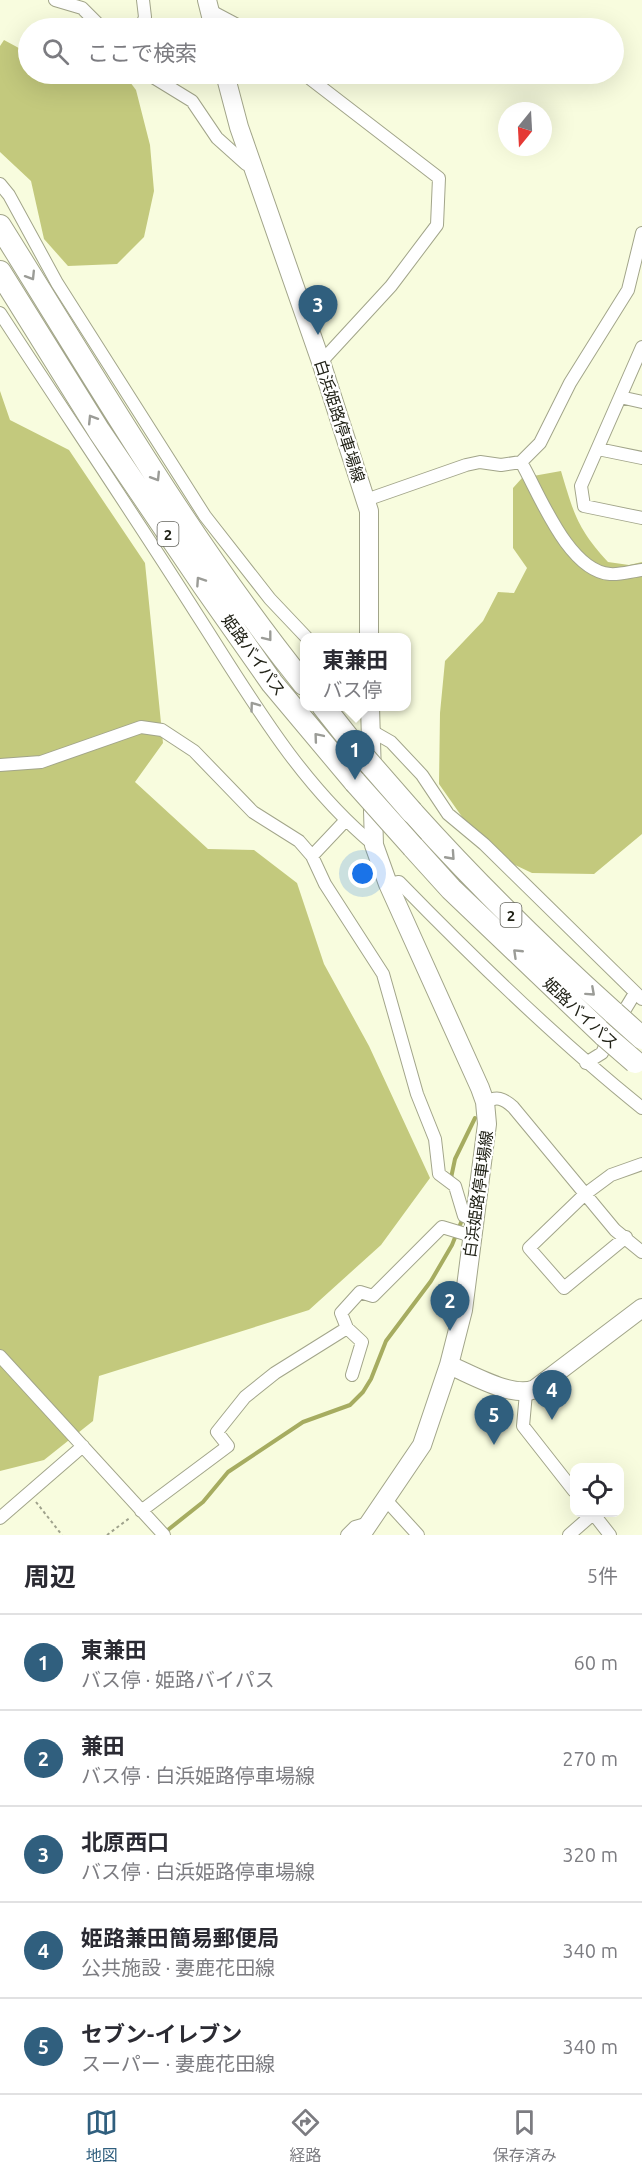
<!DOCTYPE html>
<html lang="ja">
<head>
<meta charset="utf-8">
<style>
	body { margin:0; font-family:Ubuntu,"Noto Sans JP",sans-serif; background:#f2f2f3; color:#2b2b33 }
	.controls { position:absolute; right:18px; bottom:18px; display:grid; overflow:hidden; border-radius:12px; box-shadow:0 6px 24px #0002 }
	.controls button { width:54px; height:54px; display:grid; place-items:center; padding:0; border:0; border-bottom:2px solid #e1e1e2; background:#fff; color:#2b2b33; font:30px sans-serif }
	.compass { position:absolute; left:498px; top:102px; width:54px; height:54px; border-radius:50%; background:#fff; box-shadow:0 6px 24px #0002; rotate:198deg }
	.you { position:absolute; left:363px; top:874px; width:21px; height:21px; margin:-15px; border:4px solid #fff; border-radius:50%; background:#1a73e8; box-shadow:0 0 0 9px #1a73e833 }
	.badge { display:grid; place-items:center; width:39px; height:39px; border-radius:50%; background:#305f7e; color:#fff; font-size:20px; font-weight:700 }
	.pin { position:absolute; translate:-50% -50px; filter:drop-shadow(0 2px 3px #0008) }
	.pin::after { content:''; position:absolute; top:32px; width:21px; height:18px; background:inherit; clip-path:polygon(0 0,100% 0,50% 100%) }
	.popup { position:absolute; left:300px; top:633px; width:111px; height:78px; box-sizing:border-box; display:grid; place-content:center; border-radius:12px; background:#fff; filter:drop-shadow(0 2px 4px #0005); font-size:20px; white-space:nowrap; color:#7c7c81 }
	.popup b { font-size:22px; color:#2b2b33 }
	.popup::after { content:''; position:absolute; left:50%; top:100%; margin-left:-12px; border:12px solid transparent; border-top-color:#fff }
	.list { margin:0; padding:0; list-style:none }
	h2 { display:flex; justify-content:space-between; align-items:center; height:78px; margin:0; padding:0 24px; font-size:26px }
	h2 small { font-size:20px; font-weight:400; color:#7c7c81 }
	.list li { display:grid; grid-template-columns:39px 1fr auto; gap:18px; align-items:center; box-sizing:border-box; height:96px; padding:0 24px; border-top:2px solid #e1e1e2 }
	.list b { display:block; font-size:22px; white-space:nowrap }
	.list p { margin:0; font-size:20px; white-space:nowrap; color:#7c7c81 }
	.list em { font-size:20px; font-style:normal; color:#7c7c81 }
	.icon { flex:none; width:33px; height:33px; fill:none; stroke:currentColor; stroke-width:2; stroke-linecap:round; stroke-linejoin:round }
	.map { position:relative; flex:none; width:642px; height:1535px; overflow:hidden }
	.search { position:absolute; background:#fff; box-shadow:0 6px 24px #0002; left:18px; right:18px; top:18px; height:66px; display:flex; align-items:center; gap:15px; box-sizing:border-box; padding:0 21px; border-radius:33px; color:#7c7c81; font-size:22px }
	.sheet { height:558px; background:#fff }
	nav { display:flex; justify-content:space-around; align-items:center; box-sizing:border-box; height:84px; border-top:2px solid #e1e1e2; background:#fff; font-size:16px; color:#7c7c81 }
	nav a { display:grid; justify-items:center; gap:3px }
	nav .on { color:#305f7e }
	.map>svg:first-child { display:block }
	.forest { fill:#c3c97d }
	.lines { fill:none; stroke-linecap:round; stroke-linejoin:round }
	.stream { stroke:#a6ac60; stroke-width:4 }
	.minor-casing { stroke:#a2a58a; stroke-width:14 }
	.secondary-casing { stroke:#a2a58a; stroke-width:20 }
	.motorway-casing { stroke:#a2a58a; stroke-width:24 }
	.path { stroke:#9fa28c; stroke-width:2; stroke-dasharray:3 3; stroke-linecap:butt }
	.minor { stroke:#fff; stroke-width:12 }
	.secondary { stroke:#fff; stroke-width:18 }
	.motorway { stroke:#fff; stroke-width:22 }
	.motorway-bridge-casing { stroke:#a2a58a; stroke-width:24; stroke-linecap:butt }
	.motorway-bridge { stroke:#fff; stroke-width:22 }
	.oneway { stroke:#9b9c97 }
	.labels { text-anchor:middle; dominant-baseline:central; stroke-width:4.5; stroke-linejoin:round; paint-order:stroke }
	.shield { fill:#fff; stroke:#64645d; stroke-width:1.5 }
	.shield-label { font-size:15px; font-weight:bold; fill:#212217 }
	.street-label { font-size:16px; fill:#212217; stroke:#fff }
</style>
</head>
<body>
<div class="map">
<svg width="642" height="1535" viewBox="0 0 642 1535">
	<rect width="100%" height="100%" fill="#f8fcde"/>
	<!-- forest -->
	<path class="forest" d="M4,40L28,53V74H124L136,90L150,145L154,191L144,237L117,264L68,266L44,239L31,181L0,152V46Z
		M0,391L10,420L69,450L145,563L163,743L135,782L208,849L254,850L297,883L324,964L369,1046L430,1178L381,1245L309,1310L99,1376L93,1421L44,1460L0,1471Z
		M561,471C574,514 577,528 608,562L629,565L642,562V834L594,874L532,873L513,864L474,834L439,784L440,713L445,661L483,621L498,592L514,593L527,568L513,548V488L522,478Z"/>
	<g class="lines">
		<!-- stream -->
		<path class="stream" d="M451,1178L455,1159L475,1118
			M164,1533L203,1502L228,1472L303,1422L350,1405L363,1392L371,1379L386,1341L431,1281L452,1245L462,1220"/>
		<!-- minor casing -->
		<g class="minor-casing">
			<path id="minor" d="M55,0L82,8L102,28
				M209,10L243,28
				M141,28L145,17L143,0
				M148,74L192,101L217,138L246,164L251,163
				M304,74L439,178L437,225L391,286L321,362
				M0,184L9,195L57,283L205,516L270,599L307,638
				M0,313C65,413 132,512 196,613C249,695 298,782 374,845
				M642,347L581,486L584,506L642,518
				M620,397L642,402
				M598,449L642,458
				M521,462C539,493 568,571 610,574C620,575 632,571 642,570
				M366,500L466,465L480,462L501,465L521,462L540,443L570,383L628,290L642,233
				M370,730L391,742L422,775L448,814L484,844L642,999
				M0,765L41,762L141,727L162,730L194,751L253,812L299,841L312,856L325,884L383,974L417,1094L435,1139L439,1174L455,1186L464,1216L474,1220
				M312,856L345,821
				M388,884L399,882C476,961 556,1039 642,1108
				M618,1021L635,993
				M586,1063L602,1053L610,1036
				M485,1102C497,1096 503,1098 513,1107L615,1230L642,1252
				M626,1237L564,1288L529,1248L584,1195L611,1175L642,1164
				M347,1328L362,1342L352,1375
				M0,1356L164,1535
				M526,1393L523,1426L574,1491
				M386,1500L418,1535
				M141,1511L228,1446L217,1432L245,1397L275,1373L347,1328L341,1313L360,1292L373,1296L442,1227L472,1236
				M592,1512L610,1535
				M0,1518L83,1446
				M347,1535L355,1527L369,1523
				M569,1535L593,1514"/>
		</g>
		<!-- secondary casing -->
		<g class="secondary-casing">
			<path id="secondary" d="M207,0L214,28
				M225,74L239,127L321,362L369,511V638
				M449,1365C471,1374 513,1399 535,1389L642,1308
				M361,1535L422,1445L449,1365L463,1310L487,1124L485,1102L480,1088L388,884L374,845L370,706"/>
		</g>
		<!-- motorway casing -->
		<g class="motorway-casing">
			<path id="motorway" d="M0,226C97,381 189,541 304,684
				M0,272L99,431L204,586L272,683L355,782
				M323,706L357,749
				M412,812C476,883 544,950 614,1013
				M413,847L451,889L605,1036"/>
		</g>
		<!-- path -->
		<path class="path" d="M36,1502L62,1535
			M107,1535L131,1517"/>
		<!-- minor -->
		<use href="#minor" class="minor"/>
		<!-- secondary -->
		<use href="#secondary" class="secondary"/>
		<!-- motorway -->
		<use href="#motorway" class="motorway"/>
		<!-- motorway-bridge casing -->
		<g class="motorway-bridge-casing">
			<path id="motorway-bridge" d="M357,749L412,812
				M355,782L413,847
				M614,1013L642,1038
				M605,1036L635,1062"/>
		</g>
		<!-- motorway-bridge -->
		<use href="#motorway-bridge" class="motorway-bridge"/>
	</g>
	<!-- one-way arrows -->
	<defs><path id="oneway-chevron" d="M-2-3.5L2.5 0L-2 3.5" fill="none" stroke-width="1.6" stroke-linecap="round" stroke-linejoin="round" transform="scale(1.5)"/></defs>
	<g class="oneway">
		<use href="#oneway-chevron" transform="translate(31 276) rotate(58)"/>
		<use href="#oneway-chevron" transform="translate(92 419) rotate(-122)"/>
		<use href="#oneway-chevron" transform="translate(156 477) rotate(58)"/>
		<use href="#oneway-chevron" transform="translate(200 581) rotate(-124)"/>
		<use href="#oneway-chevron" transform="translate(268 637) rotate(52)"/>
		<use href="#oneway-chevron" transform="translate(254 706) rotate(-126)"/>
		<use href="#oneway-chevron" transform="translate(318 737) rotate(-130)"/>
		<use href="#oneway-chevron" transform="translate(451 856) rotate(48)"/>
		<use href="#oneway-chevron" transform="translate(517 953) rotate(-136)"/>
		<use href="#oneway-chevron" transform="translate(591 992) rotate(42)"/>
	</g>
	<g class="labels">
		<!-- shield labels -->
		<g class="shield">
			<rect x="157.5" y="522" width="21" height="24" rx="4.5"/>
			<rect x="500.5" y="903" width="21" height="24" rx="4.5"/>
		</g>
		<g class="shield-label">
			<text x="168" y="534">2</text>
			<text x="511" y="915">2</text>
		</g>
		<!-- street labels -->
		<g class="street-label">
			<text transform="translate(340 421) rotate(72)">白浜姫路停車場線</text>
			<text transform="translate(254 655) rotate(54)">姫路バイパス</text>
			<text transform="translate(581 1013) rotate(43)">姫路バイパス</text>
			<text transform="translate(478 1194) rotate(-82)">白浜姫路停車場線</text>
		</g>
	</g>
</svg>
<div class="controls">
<button><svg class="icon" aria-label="locate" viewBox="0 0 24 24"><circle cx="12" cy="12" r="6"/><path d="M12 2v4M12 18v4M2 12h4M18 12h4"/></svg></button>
</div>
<svg class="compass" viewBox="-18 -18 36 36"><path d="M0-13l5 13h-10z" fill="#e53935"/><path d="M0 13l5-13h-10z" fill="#7c7c81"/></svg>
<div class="you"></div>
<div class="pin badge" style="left:355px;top:780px">1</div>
<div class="popup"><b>東兼田</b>バス停</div>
<div class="pin badge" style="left:450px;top:1331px">2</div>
<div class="pin badge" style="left:318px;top:335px">3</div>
<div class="pin badge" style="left:552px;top:1420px">4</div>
<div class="pin badge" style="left:494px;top:1445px">5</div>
<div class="search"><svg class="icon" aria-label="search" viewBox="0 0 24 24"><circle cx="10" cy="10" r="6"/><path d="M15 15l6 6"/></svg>ここで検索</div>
</div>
<section class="sheet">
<h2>周辺<small>5件</small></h2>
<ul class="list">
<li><span class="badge">1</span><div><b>東兼田</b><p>バス停 · 姫路バイパス</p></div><em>60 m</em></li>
<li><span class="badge">2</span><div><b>兼田</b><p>バス停 · 白浜姫路停車場線</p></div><em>270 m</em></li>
<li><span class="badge">3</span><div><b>北原西口</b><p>バス停 · 白浜姫路停車場線</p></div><em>320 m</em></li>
<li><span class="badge">4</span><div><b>姫路兼田簡易郵便局</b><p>公共施設 · 妻鹿花田線</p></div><em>340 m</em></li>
<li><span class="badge">5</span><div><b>セブン-イレブン</b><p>スーパー · 妻鹿花田線</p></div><em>340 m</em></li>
</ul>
</section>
<nav>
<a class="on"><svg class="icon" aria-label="map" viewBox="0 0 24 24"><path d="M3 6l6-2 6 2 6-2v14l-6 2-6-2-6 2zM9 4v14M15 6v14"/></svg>地図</a>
<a><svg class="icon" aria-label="directions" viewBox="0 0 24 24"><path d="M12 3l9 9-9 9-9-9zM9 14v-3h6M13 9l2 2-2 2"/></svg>経路</a>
<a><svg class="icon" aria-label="saved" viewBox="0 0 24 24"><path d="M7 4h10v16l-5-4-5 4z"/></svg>保存済み</a>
</nav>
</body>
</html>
